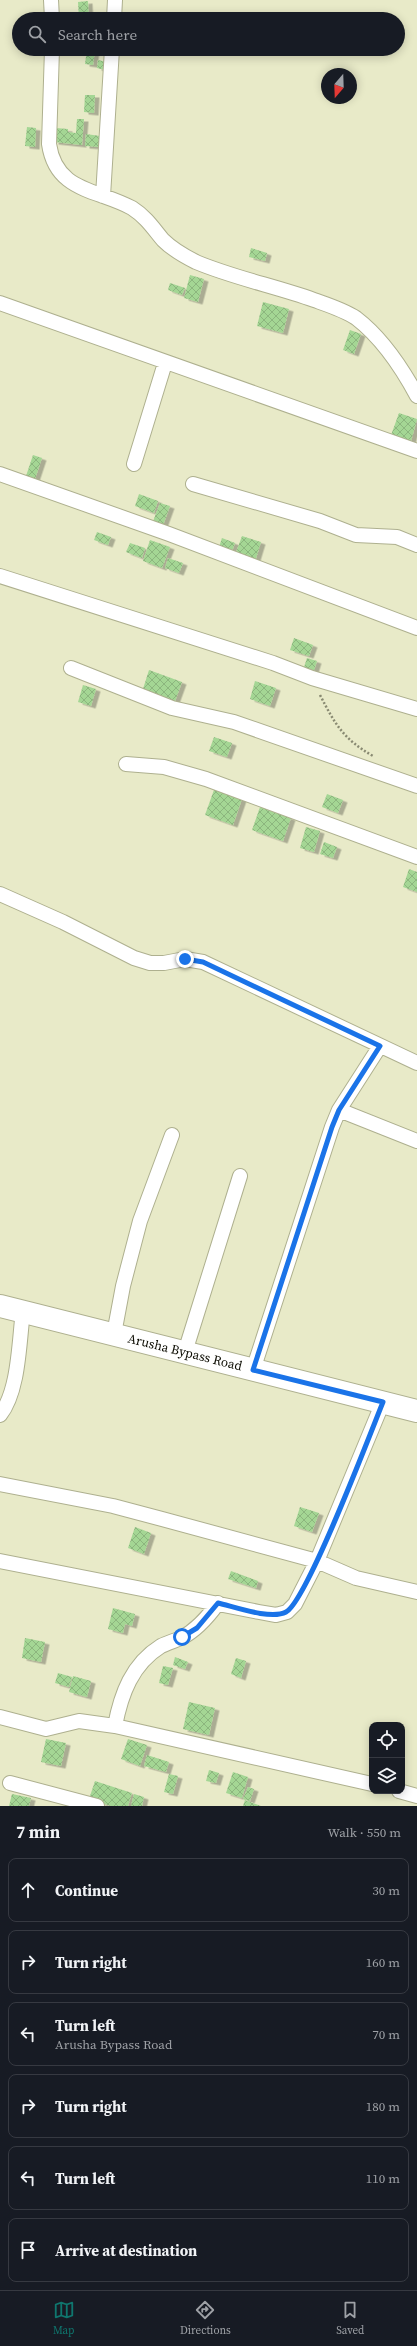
<!DOCTYPE html>
<html lang="en">
<head>
<meta charset="utf-8">
<style>
	body { margin:0; font-family:"Source Serif 4",serif; background:#20242c; color:#f1f3f6 }
	.controls { position:absolute; right:12px; bottom:12px; display:grid; overflow:hidden; border-radius:8px; box-shadow:0 2px 10px #0003 }
	.controls button { width:36px; height:36px; display:grid; place-items:center; padding:0; border:0; border-bottom:1px solid #363941; background:#171b24; color:#f1f3f6; font:20px sans-serif }
	.compass { position:absolute; left:321px; top:68px; width:36px; height:36px; border-radius:50%; background:#171b24; box-shadow:0 2px 10px #0003; rotate:199deg }
	.stop { position:absolute; width:12px; height:12px; margin:-9px; border:3px solid #1a73e8; border-radius:50%; background:#fff }
	.stop.end { background:#1a73e8; border-color:#fff; box-shadow:0 1px 4px #0008 }
	.list { margin:0; padding:0; list-style:none }
	h2 { display:flex; justify-content:space-between; align-items:center; height:52px; margin:0; padding:0 16px; font-size:17px }
	h2 small { font-size:13px; font-weight:400; color:#9ea1a6 }
	.list li { display:grid; grid-template-columns:26px 1fr auto; gap:12px; align-items:center; box-sizing:border-box; height:64px; margin:0 8px 8px; padding:0 8px; border:1px solid #363941; border-radius:8px }
	.list b { display:block; font-size:15px; white-space:nowrap }
	.list p { margin:0; font-size:13px; white-space:nowrap; color:#9ea1a6 }
	.list em { font-size:13px; font-style:normal; color:#9ea1a6 }
	.icon { flex:none; width:22px; height:22px; fill:none; stroke:currentColor; stroke-width:2; stroke-linecap:round; stroke-linejoin:round }
	.map { position:relative; flex:none; width:417px; height:1806px; overflow:hidden }
	.search { position:absolute; background:#171b24; box-shadow:0 2px 10px #0003; left:12px; right:12px; top:12px; height:44px; display:flex; align-items:center; gap:10px; box-sizing:border-box; padding:0 14px; border-radius:22px; color:#9ea1a6; font-size:15px }
	.sheet { height:484px; background:#171b24 }
	nav { display:flex; justify-content:space-around; align-items:center; box-sizing:border-box; height:56px; border-top:1px solid #363941; background:#171b24; font-size:11px; color:#9ea1a6 }
	nav a { display:grid; justify-items:center; gap:2px }
	nav .on { color:#0f766e }
	.map>svg:first-child { display:block }
	.building { fill:url(#building-cross-hatch); filter:url(#shadow) }
	.lines { fill:none; stroke-linecap:round; stroke-linejoin:round }
	.minor-casing { stroke:#aeb08f; stroke-width:16 }
	.primary-casing { stroke:#aeb08f; stroke-width:24 }
	.path { stroke:#898a72; stroke-width:2.5; stroke-dasharray:2 2; stroke-linecap:butt }
	.minor { stroke:#fff; stroke-width:14 }
	.primary { stroke:#fff; stroke-width:22 }
	.route { stroke:#1a73e8; stroke-width:5 }
	.labels { text-anchor:middle; dominant-baseline:central; stroke-width:3; stroke-linejoin:round; paint-order:stroke }
	.street-label { font-size:13px; fill:#0d0d03; stroke:#fff }
</style>
</head>
<body>
<div class="map">
<svg width="417" height="1806" viewBox="0 0 417 1806">
	<defs>
		<pattern id="building-cross-hatch" width="8" height="8" patternUnits="userSpaceOnUse"><rect width="8" height="8" fill="#a4d694"/><path d="M0 0l8 8M0 8l8-8" fill="none" stroke="#8cb67e"/></pattern>
		<filter id="shadow"><feDropShadow dx="4.5" dy="2.5" stdDeviation="0" flood-color="#0004"/></filter>
	</defs>
	<rect width="100%" height="100%" fill="#e8eac8"/>
	<!-- building -->
	<path class="building" d="M88,1L89,19H79L78,2Z
		M87,49L95,50L93,65L85,64Z
		M98,60L107,62L105,70L97,68Z
		M85,95H95L94,113L84,112Z
		M77,119H84L82,145L54,142L56,128L68,129V132L76,133Z
		M27,127L36,128L35,147L25,146Z
		M86,134L100,136L99,147L85,146Z
		M251,248L267,253L265,261L249,257Z
		M190,275L204,279L198,302L184,298Z
		M170,283L185,288L182,295L168,290Z
		M263,302L289,309L283,333L257,326Z
		M350,330L361,334L354,354L343,350Z
		M399,413L417,419L410,445L390,438Z
		M33,455L42,458L34,482L25,479Z
		M139,494L158,501L154,513L135,506Z
		M160,503L170,506L162,528L152,524Z
		M97,532L111,537L108,545L94,540Z
		M242,536L261,542L254,565L234,558Z
		M222,538L235,543L231,554L218,550Z
		M150,540L170,547L162,568L143,561Z
		M130,543L145,548L142,558L126,552Z
		M168,558L183,563L179,573L165,568Z
		M294,638L313,645L309,656L290,650Z
		M307,658L317,661L312,677L302,673Z
		M149,670L182,682L174,704L142,692Z
		M255,681L276,688L270,706L250,699Z
		M83,685L96,689L91,706L78,702Z
		M214,737L232,743L227,757L209,751Z
		M215,787L243,796L233,825L205,815Z
		M327,794L343,800L338,813L322,807Z
		M260,807L291,818L283,841L252,830Z
		M306,827L320,831L314,852L300,848Z
		M324,842L337,847L333,858L320,854Z
		M409,869L417,872V892L403,887Z
		M300,1507L319,1513L312,1532L294,1526Z
		M135,1527L151,1533L144,1554L128,1548Z
		M231,1571L258,1581L256,1588L228,1579Z
		M113,1608L135,1614L132,1626L125,1624L123,1633L108,1629Z
		M25,1638L45,1642L41,1662L22,1658Z
		M175,1657L188,1662L185,1669L173,1665Z
		M236,1658L246,1661L241,1678L231,1674Z
		M163,1666L173,1668L168,1685L159,1683Z
		M58,1673L72,1677L69,1687L55,1683Z
		M73,1676L91,1681L87,1697L69,1692Z
		M189,1702L215,1708L209,1735L183,1729Z
		M46,1739L66,1743L61,1766L41,1762Z
		M128,1739L147,1745L140,1766L121,1759Z
		M147,1755L169,1762L166,1772L144,1766Z
		M209,1770L219,1773L216,1783L206,1781Z
		M233,1772L248,1777L242,1798L226,1793Z
		M169,1774L178,1776L173,1794L164,1792Z
		M95,1781L132,1793L128,1806H111L89,1799Z
		M248,1787L254,1789L250,1801L243,1799Z
		M12,1794L31,1798L29,1806H9Z
		M134,1794L144,1797L142,1806H131Z
		M245,1800L261,1806H243Z"/>
	<g class="lines">
		<!-- minor casing -->
		<g class="minor-casing">
			<path id="minor" d="M51,0L52,19
				M114,19L115,0
				M52,49L49,144C56,192 97,189 132,208C146,217 153,228 163,240C173,250 184,256 196,262C234,278 275,286 314,300C328,305 344,310 356,318C382,338 402,368 417,396
				M103,196L112,49
				M0,303L417,451
				M134,464L165,363
				M0,474L169,534L417,628
				M193,484L320,521L356,535L397,537L417,545
				M0,576L273,663L312,678L417,709
				M71,668L172,708L234,722L417,786
				M126,764L164,767L206,779L417,857
				M0,894L63,922L134,958L150,963H164L185,959L203,962L417,1063
				M339,1110L417,1141
				M114,1334L123,1286L140,1221L172,1135
				M185,1352L240,1176
				M253,1370L332,1127L339,1110L380,1046
				M0,1415C19,1391 19,1342 23,1311
				M0,1484L113,1506L162,1519L317,1561L356,1578L417,1592
				M0,1561L259,1612L276,1615L287,1612L295,1604L317,1561L383,1402
				M0,1717L46,1729L79,1721L115,1726L372,1784
				M115,1726C121,1694 132,1664 161,1646C167,1643 174,1641 181,1638C197,1630 208,1617 218,1603
				M10,1783L97,1806
				M399,1791L417,1796"/>
		</g>
		<!-- primary casing -->
		<g class="primary-casing">
			<path id="primary" d="M0,1306L417,1411"/>
		</g>
		<!-- path -->
		<path class="path" d="M320,695C335,724 343,739 373,756"/>
		<!-- minor -->
		<use href="#minor" class="minor"/>
		<!-- primary -->
		<use href="#primary" class="primary"/>
	</g>
	<g class="lines">
		<!-- route -->
		<path class="route" d="M182,1637L197,1628L218,1603C235,1607 271,1620 286,1612C307,1601 370,1434 383,1402L253,1370L332,1127L339,1110L380,1046L203,962L185,959"/>
	</g>
	<g class="labels">
		<!-- street labels -->
		<g class="street-label">
			<text transform="translate(185 1352) rotate(14)">Arusha Bypass Road</text>
		</g>
	</g>
</svg>
<div class="controls">
<button><svg class="icon" aria-label="locate" viewBox="0 0 24 24"><circle cx="12" cy="12" r="6"/><path d="M12 2v4M12 18v4M2 12h4M18 12h4"/></svg></button>
<button><svg class="icon" aria-label="layers" viewBox="0 0 24 24"><path d="M12 4l9 5-9 5-9-5zM3 14l9 5 9-5"/></svg></button>
</div>
<svg class="compass" viewBox="-18 -18 36 36"><path d="M0-13l5 13h-10z" fill="#e53935"/><path d="M0 13l5-13h-10z" fill="#9ea1a6"/></svg>
<div class="stop" style="left:182px;top:1637px"></div>
<div class="stop end" style="left:185px;top:959px"></div>
<div class="search"><svg class="icon" aria-label="search" viewBox="0 0 24 24"><circle cx="10" cy="10" r="6"/><path d="M15 15l6 6"/></svg>Search here</div>
</div>
<section class="sheet">
<h2>7 min<small>Walk · 550 m</small></h2>
<ul class="list">
<li><svg class="icon" aria-label="ahead" viewBox="0 0 24 24"><path d="M12 20V5M6 11l6-6 6 6"/></svg><div><b>Continue</b></div><em>30 m</em></li>
<li><svg class="icon" aria-label="right" viewBox="0 0 24 24"><path d="M7 20v-9h11M14 6l5 5-5 5"/></svg><div><b>Turn right</b></div><em>160 m</em></li>
<li><svg class="icon" aria-label="left" viewBox="0 0 24 24"><path d="M17 20v-9H6M10 6l-5 5 5 5"/></svg><div><b>Turn left</b><p>Arusha Bypass Road</p></div><em>70 m</em></li>
<li><svg class="icon" aria-label="right" viewBox="0 0 24 24"><path d="M7 20v-9h11M14 6l5 5-5 5"/></svg><div><b>Turn right</b></div><em>180 m</em></li>
<li><svg class="icon" aria-label="left" viewBox="0 0 24 24"><path d="M17 20v-9H6M10 6l-5 5 5 5"/></svg><div><b>Turn left</b></div><em>110 m</em></li>
<li><svg class="icon" aria-label="arrive" viewBox="0 0 24 24"><path d="M6 21V4h12l-3 4 3 4H6"/></svg><div><b>Arrive at destination</b></div></li>
</ul>
</section>
<nav>
<a class="on"><svg class="icon" aria-label="map" viewBox="0 0 24 24"><path d="M3 6l6-2 6 2 6-2v14l-6 2-6-2-6 2zM9 4v14M15 6v14"/></svg>Map</a>
<a><svg class="icon" aria-label="directions" viewBox="0 0 24 24"><path d="M12 3l9 9-9 9-9-9zM9 14v-3h6M13 9l2 2-2 2"/></svg>Directions</a>
<a><svg class="icon" aria-label="saved" viewBox="0 0 24 24"><path d="M7 4h10v16l-5-4-5 4z"/></svg>Saved</a>
</nav>
</body>
</html>
